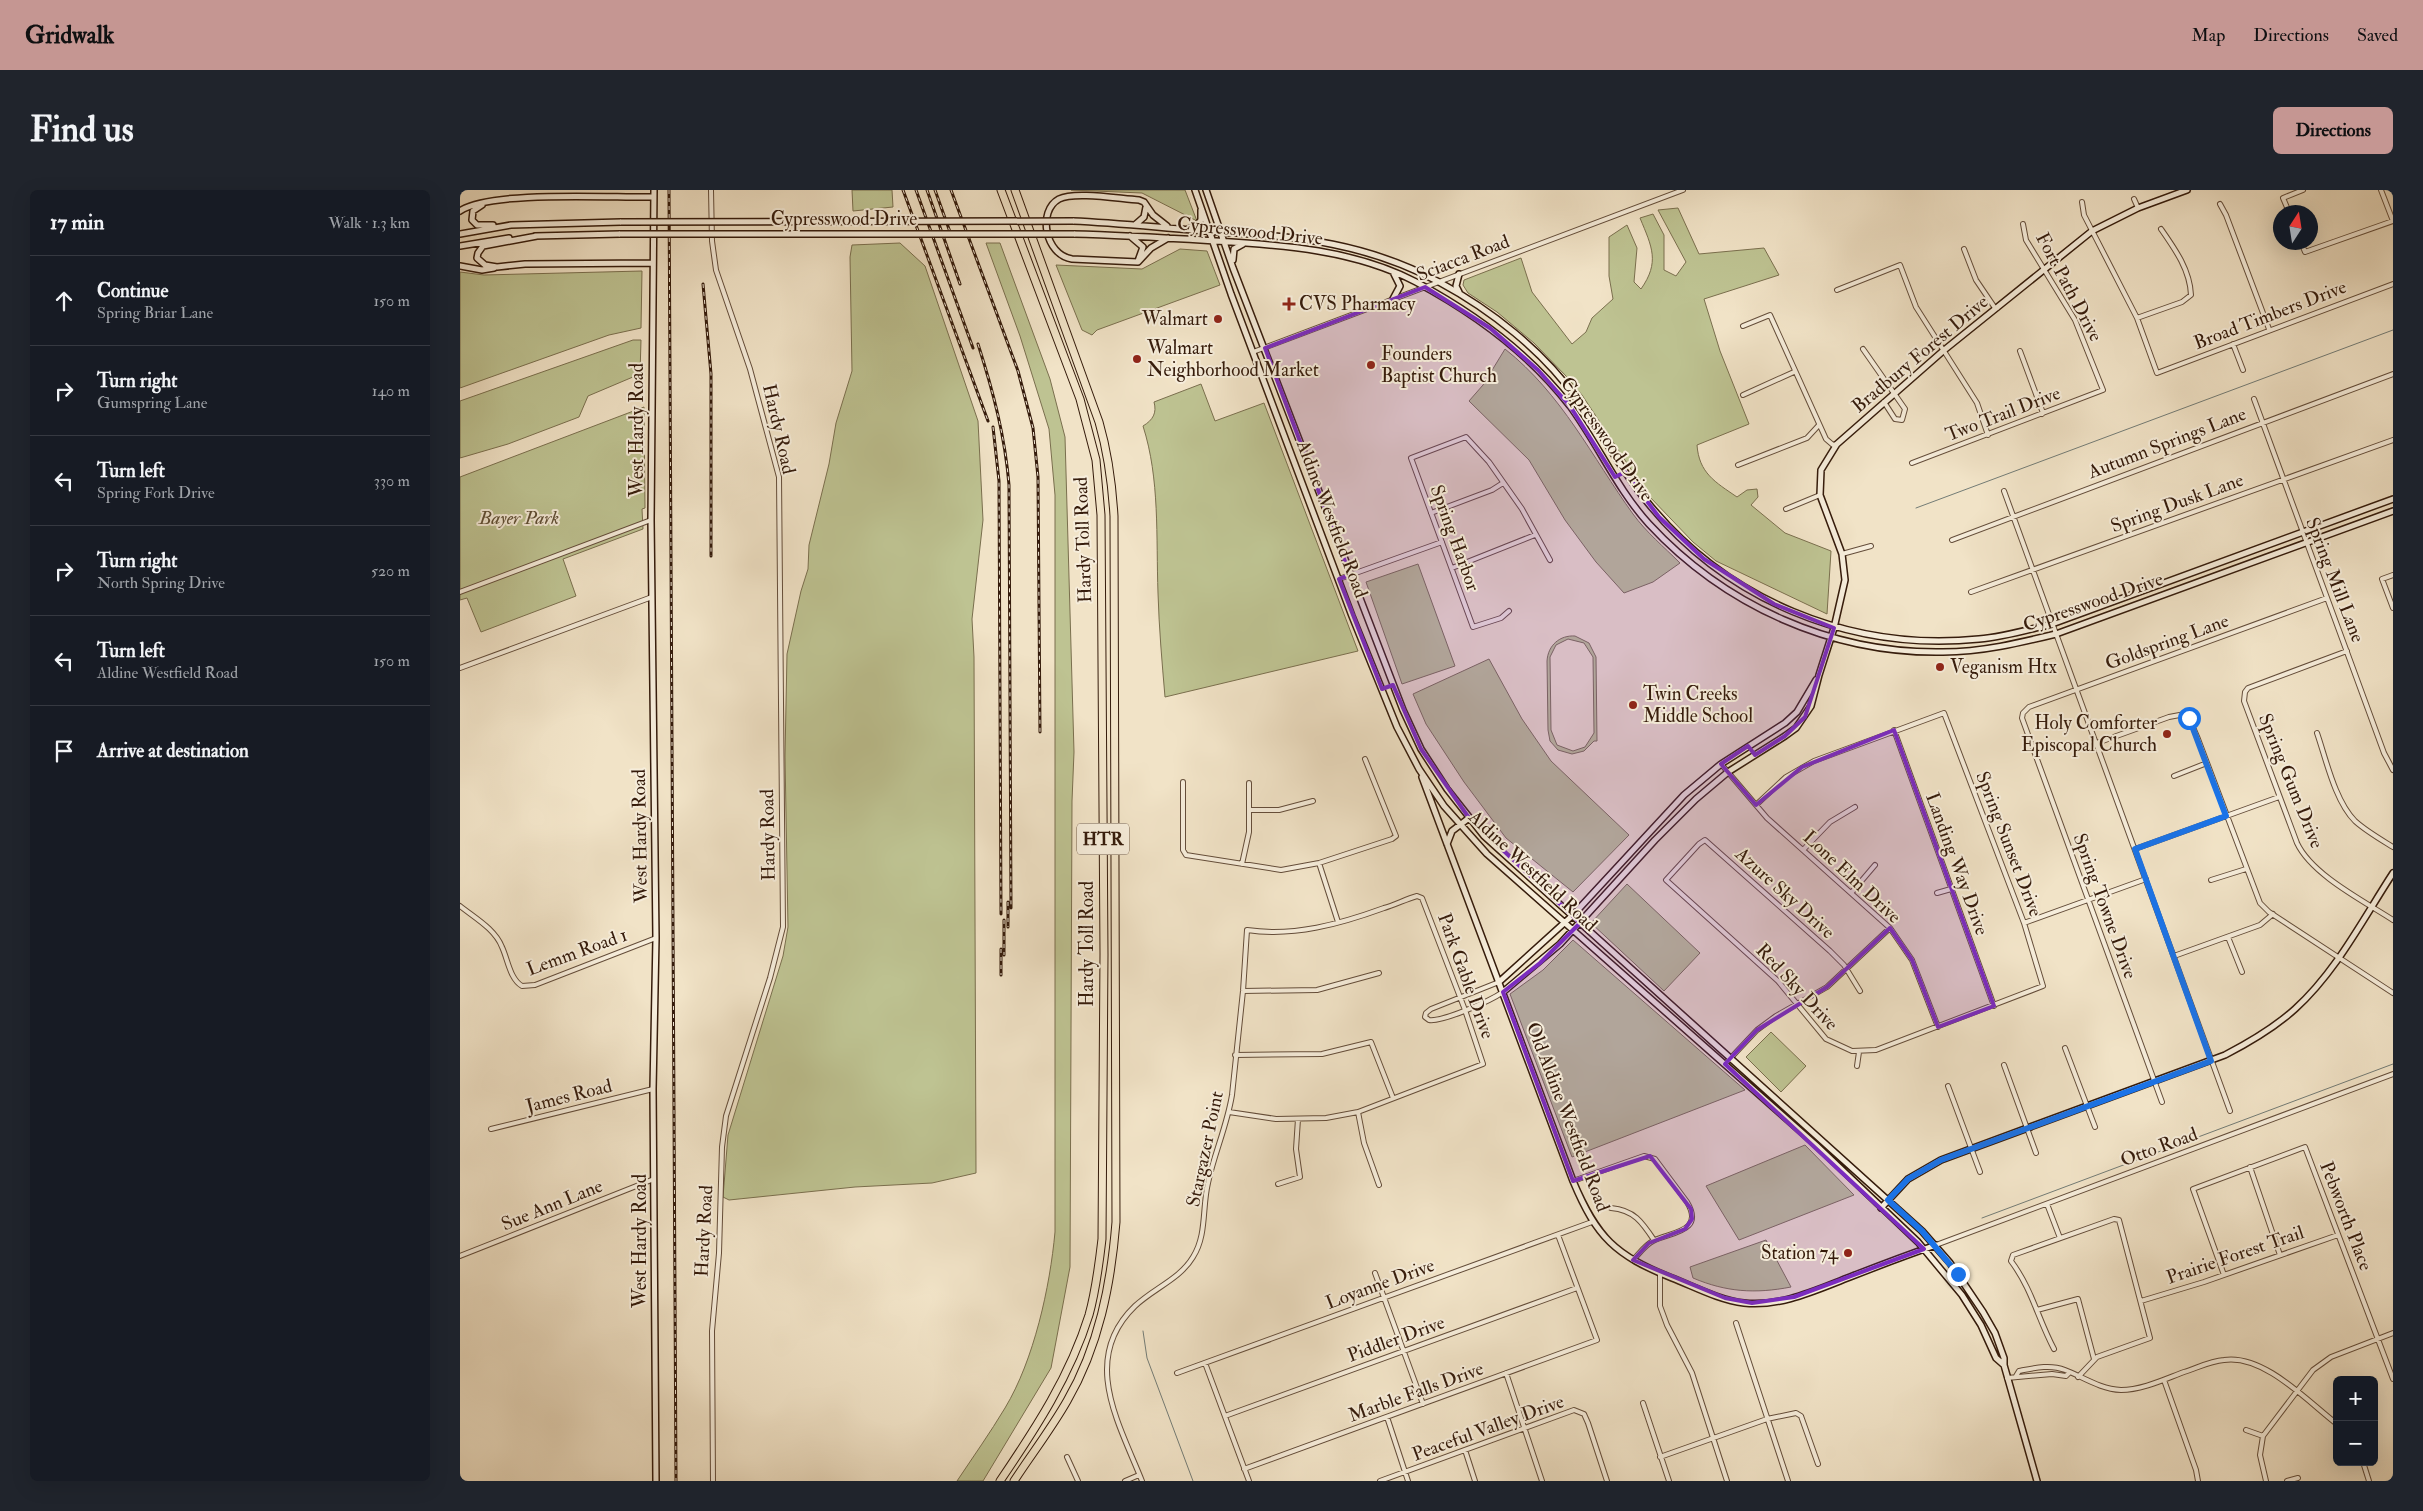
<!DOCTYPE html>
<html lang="en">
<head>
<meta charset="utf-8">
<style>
	body { margin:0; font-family:"IM FELL Double Pica",serif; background:#20242c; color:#f1f3f6 }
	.controls { position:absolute; right:15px; bottom:15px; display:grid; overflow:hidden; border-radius:8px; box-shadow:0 5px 20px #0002 }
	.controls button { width:45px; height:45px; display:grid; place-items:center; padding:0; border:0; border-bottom:1px solid #363941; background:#171b24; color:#f1f3f6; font:25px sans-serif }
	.compass { position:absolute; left:1813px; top:15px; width:45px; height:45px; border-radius:50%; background:#171b24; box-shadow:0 5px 20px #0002; rotate:12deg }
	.stop { position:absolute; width:15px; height:15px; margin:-11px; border:4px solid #1a73e8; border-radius:50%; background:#fff }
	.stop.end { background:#1a73e8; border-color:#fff; box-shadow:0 1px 5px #0008 }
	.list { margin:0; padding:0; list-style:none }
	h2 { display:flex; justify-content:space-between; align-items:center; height:65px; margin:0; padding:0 20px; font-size:21px }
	h2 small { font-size:16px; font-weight:400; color:#9ea1a6 }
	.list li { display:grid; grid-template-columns:32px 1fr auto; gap:15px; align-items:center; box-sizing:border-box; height:90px; padding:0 20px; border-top:1px solid #363941 }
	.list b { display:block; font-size:19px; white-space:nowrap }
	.list p { margin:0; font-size:16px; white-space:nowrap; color:#9ea1a6 }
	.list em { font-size:16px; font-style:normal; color:#9ea1a6 }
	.icon { flex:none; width:28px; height:28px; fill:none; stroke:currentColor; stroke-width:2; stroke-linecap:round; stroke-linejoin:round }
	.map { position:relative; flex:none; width:1933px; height:1291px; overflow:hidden; border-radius:8px }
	header { display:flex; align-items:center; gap:30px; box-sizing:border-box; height:70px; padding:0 25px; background:#c59692; color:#111 }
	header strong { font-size:24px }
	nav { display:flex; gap:28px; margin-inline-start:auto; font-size:18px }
	.intro { display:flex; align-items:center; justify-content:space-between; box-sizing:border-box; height:120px; padding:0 30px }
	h1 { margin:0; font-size:35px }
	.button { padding:12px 22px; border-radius:8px; background:#c59692; color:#111; font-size:18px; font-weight:700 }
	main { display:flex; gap:30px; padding:0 30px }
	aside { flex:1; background:#171b24; border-radius:8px; box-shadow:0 5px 20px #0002 }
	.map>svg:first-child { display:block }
	.green { fill:#bec392; stroke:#7a6f4e; fill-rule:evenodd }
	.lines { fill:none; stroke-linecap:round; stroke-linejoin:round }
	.stream { stroke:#737c76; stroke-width:1 }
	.street-casing { stroke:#644d3a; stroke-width:6 }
	.secondary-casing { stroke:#351b0b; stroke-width:8 }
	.highway-casing { stroke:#351b0b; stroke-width:9 }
	.street { stroke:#f6eddb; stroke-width:4 }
	.secondary { stroke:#f6eddb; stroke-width:5 }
	.highway { stroke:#f1e3c7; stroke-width:7 }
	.rail-casing { stroke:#351b0b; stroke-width:3 }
	.rail { stroke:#f6eddb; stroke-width:1; stroke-dasharray:4; stroke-linecap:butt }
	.secondary-bridge-casing { stroke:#351b0b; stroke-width:8; stroke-linecap:butt }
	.secondary-bridge { stroke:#f6eddb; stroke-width:5 }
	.route { stroke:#1a73e8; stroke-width:6 }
	.marked { fill:#7b2cbf; fill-opacity:0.2; stroke:#7b2cbf; stroke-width:4; stroke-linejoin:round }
	.poi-dot { fill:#8f2418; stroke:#f6eddb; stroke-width:2 }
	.labels { text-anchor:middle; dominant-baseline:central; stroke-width:4; stroke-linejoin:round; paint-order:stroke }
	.shield { fill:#f6eddb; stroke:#6f5a49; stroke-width:1 }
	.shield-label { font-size:18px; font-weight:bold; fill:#351b0b }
	.street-label { font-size:19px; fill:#351b0b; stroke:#f6eddb }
	.poi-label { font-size:19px; fill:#351b0b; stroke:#f6eddb; text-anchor:start }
	.park-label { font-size:19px; font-style:italic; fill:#5e4d34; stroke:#f6eddb }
</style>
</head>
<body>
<header>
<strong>Gridwalk</strong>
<nav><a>Map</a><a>Directions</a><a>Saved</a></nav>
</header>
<div class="intro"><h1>Find us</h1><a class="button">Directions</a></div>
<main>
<aside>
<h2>17 min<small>Walk · 1.3 km</small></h2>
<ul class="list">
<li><svg class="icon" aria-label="ahead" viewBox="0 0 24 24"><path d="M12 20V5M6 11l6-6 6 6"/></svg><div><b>Continue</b><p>Spring Briar Lane</p></div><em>150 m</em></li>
<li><svg class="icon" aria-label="right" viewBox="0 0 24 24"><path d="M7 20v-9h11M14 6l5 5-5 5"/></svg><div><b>Turn right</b><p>Gumspring Lane</p></div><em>140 m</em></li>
<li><svg class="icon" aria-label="left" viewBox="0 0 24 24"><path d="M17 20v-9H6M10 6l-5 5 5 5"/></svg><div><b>Turn left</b><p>Spring Fork Drive</p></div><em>330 m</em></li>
<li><svg class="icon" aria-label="right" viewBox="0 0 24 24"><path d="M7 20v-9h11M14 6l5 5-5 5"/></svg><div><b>Turn right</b><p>North Spring Drive</p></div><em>520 m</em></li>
<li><svg class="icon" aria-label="left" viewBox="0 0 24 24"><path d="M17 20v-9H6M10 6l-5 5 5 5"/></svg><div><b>Turn left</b><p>Aldine Westfield Road</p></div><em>150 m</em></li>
<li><svg class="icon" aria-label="arrive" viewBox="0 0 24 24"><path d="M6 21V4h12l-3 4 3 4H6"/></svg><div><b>Arrive at destination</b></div></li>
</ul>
</aside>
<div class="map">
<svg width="1933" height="1291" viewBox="0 0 1933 1291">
	<rect width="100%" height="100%" fill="#f1e3c7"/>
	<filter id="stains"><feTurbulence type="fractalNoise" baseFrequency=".004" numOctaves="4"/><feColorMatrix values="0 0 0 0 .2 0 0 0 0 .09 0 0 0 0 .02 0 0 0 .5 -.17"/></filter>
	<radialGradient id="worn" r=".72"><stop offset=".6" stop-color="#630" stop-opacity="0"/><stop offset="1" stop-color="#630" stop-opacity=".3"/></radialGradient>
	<!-- green -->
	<path class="green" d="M392,0H432L433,17L393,21Z
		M611,0H725L737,31L682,3Z
		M1218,18L1239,64L1304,58L1319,85L1244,109L1260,161L1289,234L1237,255C1239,283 1255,292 1277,307L1287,300L1297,299L1298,307L1291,315L1325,343L1371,361L1367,424L1256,371L1233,352L1188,305L1122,205L1106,186L1074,153L1037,122L1008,103L1003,95L1004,90L1061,68L1072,102L1112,154L1126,142L1132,128L1153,109L1149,86V47L1167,35L1177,58L1174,92L1181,99C1200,72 1192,57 1180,28L1193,24L1204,45V80L1216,86L1226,72L1198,20Z
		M440,53L465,76L518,231L523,330L512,429L514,467L516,983L472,993L395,997L269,1010L263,1007L268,945L323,766L328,737L325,566L327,464L341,401L348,379L349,355L369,274L376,233L392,181L390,67L392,55Z
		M526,53H540L590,189L605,247L614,562L612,611L610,1077L591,1178L523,1291H497C513,1267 530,1243 545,1218C574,1170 590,1097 595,1042V305L589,239L560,146Z
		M720,59L747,61L760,95L637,140L632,145L622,140L596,75L682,79Z
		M182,81L181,138L149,145L0,198V82L24,85Z
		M173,150H181L180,184L128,206L119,227L48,254L0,268V211Z
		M1045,159C1102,204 1132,267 1173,324C1186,342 1204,357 1220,373L1193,392L1164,403L1136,372L1105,330L1069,270L1009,211L1023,195Z
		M741,194L755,231L804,213L898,461L705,507C702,472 699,438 698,403C696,347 700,289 683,236C693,230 697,223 694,212Z
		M184,217L185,318L182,319L183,339L103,369L116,406L21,442L7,408L0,410V287Z
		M958,374L995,476L942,494L906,392Z
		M1115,446L1129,453L1136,467L1137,551H1134L1124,561L1112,564L1098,560L1090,551L1088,540L1087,471C1088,455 1100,445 1115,446ZM1108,449L1124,453L1133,467L1134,543L1125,557L1113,561L1097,555L1091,540L1090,467L1096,455Z
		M1029,469L1062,529L1091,571L1169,645L1113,702L1046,648L1004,592L966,534L953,504Z
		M1167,694L1240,763L1204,801L1131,733Z
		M1113,750L1285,900L1112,967L1050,804L1083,780Z
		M1311,842L1346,876L1321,902L1286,867Z
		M1345,955L1394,1005L1279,1050L1246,996Z
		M1306,1050L1331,1097C1295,1104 1266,1102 1233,1088L1230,1077Z"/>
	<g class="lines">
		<!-- stream -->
		<path class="stream" d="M1456,318L1933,140
			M1522,1028L1933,874
			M683,1141L687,1168L733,1291"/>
		<!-- street casing -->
		<g class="street-casing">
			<path id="street" d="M251,0L252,51L256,80L290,179L319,287L323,737L310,788L266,926L262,957L259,1063L252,1141L253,1291
				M1674,9L1678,18
				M1622,12L1624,25L1677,128L1697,183L1933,94
				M1760,14L1766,25L1809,139
				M1829,22L1823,8L1843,0
				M1841,52L1845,62L1933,31L1921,0
				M1504,59L1516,90L1535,118H1537
				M1377,100L1440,75L1456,117L1517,213L1528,245
				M1677,128L1722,112L1731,105C1730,80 1715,59 1701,39
				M1283,136L1310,125L1366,249L1373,255L1377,254
				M1773,154L1783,180
				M1403,159L1445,219L1442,230L1435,229L1424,212
				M1560,161L1583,223L1582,224
				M793,162L1223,0
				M1283,205L1334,182
				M1794,209L1891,473L1924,563L1933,580
				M1452,273L1643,200L1615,130L1566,50L1563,34
				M1278,275L1347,248L1359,235
				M1544,301L1770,921
				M1326,319L1360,305
				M971,323L1032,300L1043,293
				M1492,350L1933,184
				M1382,364L1411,356
				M992,378L1075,345
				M1933,385L1922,389L1933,418
				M879,389L982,352
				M0,402L191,330
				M1511,402L1933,250
				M1049,421L1041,428L1013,437L951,268L1006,247L1029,272L1062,319L1090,370
				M1887,461L1788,498L1785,502L1784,511L1837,653C1852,685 1904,711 1933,730
				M0,478L192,407
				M1434,540L1534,816
				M1857,543C1866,569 1875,611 1895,631C1906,641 1920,649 1933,657
				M1637,553L1709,527L1725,524L1729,528L1738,549L1800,713L1809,722L1933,803
				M1261,574L1307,628L1430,738L1452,770L1478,837
				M1714,586L1747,573
				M723,592V660L726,665L821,680L859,673L932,649L936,646L905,569
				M1296,615L1326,587L1354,571L1484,523L1564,733L1583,796L1416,860L1392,861L1366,849L1318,791L1206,690L1239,654L1245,650L1370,761L1384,775L1400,801
				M789,620H819L853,611
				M1675,659L1819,607
				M1343,660L1370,632L1395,617
				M859,673L878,732
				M782,674L789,642V593
				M1751,690L1786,679
				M1392,702L1415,675
				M1477,703L1491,699
				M0,716C15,728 35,739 42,757C48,770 50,789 62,796L75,795L196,748
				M1564,733L1686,689
				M1768,747L1782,782
				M1714,766L1800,735L1813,724
				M1039,792L971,819L966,823L965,827L969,830C983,832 1030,811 1043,802
				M783,801L857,800L919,783
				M1605,858L1635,937
				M775,865L862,864L911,852L933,908
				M1265,874L1297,840L1316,826L1367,797L1430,738
				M1544,875L1576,963
				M1397,876L1399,862
				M1488,896L1520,982
				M1702,912L1562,528L1563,523L1569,517L1867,408
				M898,922L904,953L919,995
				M31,939L193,899
				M1790,977L1820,1065
				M1113,991L1184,966L1195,969L1227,1012C1245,1042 1211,1042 1193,1051C1185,1055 1179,1064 1173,1070
				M818,994L840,987L836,959L838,929
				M1587,1014L1600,1048
				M1151,1018C1174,1020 1182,1032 1194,1050
				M1476,1055L1933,884
				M0,1066L194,989
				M915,1083L963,1214
				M1200,1083V1116L1207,1135L1232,1183L1267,1291
				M1764,1085L1733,999L1845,957L1933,1189
				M1681,1111L1744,1092L1878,1045
				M1577,1120L1618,1109L1634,1169
				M1276,1133L1328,1291
				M1594,1159C1578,1129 1572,1099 1551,1071L1553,1065L1654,1029L1659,1030L1690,1148L1637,1167L1618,1187
				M745,1173L789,1291
				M717,1183L1132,1032
				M1046,1183L1082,1291
				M1556,1186L1559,1181C1574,1178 1590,1174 1605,1180C1623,1187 1640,1199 1661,1200C1682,1200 1705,1189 1724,1182C1737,1178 1750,1171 1764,1170C1804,1164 1847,1211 1877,1234
				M1547,1188L1592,1184L1606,1186L1609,1183
				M1704,1190L1736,1280L1738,1291
				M1183,1213L1209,1291
				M765,1226L1117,1098
				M927,1227L948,1291
				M1786,1240L1803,1246
				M1005,1260L1015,1291
				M607,1267L618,1291
				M1200,1267L1307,1229L1336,1223L1341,1226L1358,1274
				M1903,1272L1909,1291
				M784,1279L1137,1150L1098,1045
				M665,1291L679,1285
				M682,1291C659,1233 620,1169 675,1116C694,1098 720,1089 733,1067C747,1045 742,1018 748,993C754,964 767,936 772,905L783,801L787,740C834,747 880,734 924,718C935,715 946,709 957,706L962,708L1005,820L1023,874L898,922L866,928L816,929L769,922
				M920,1291L1114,1220L1124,1224L1128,1233L1147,1291
				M1806,1291L1800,1265L1803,1246L1853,1180L1871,1167L1933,1143
				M1827,1291L1838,1288"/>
		</g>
		<!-- secondary casing -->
		<g class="secondary-casing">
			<path id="secondary" d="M194,0L191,330L196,748L193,899L196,1291
				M735,0L771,104L892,426L937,537L959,579L984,616L1027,664L1356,955L1458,1052L1502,1105L1521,1135L1536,1168L1544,1175
				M746,0L773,78L943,520L961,559L987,599L1024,646L1462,1041L1490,1073L1523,1122L1535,1143L1544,1168V1175L1577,1291
				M22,15L13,21L12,30L17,35H33
				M0,21C30,0 153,8 194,7
				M613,31C662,33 711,39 760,42C839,46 908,54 979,92C1031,120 1083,161 1117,209C1141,241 1159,277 1184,308C1264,410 1390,462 1519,449C1544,447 1567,440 1592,434L1933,309
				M676,34L684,27L686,17
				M707,36L693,25L684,12L679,10C660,9 615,1 599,9C577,21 585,65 612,69L678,72L691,58L708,48
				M730,38L736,36L741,30V20
				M0,44L51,35L161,32
				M614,44C661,45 708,48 756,51C823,55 895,60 956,92C1014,123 1069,163 1110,216C1138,254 1157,299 1189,334C1265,416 1372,464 1483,462C1522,462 1559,453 1596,444L1933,321
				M75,46L160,44
				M77,46L23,56L18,63L17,68L25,75L37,77L65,74L193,73
				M670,46L683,57L678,71
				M0,56L49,48
				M773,70L774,59L783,54
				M0,76L22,80L34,78
				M999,84L996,96L999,102
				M933,109L940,96L934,84
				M962,587L1113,991C1137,1048 1155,1065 1212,1088C1235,1097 1259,1110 1284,1113C1321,1117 1356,1100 1390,1087C1418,1076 1447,1065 1476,1055
				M987,654L992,641L1009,628
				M1039,792L1113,725L1224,605L1261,574L1325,533L1337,522L1356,490
				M1043,802L1100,754L1195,650L1236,609L1268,582L1325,546L1336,538L1351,516L1359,485L1374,438L1385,390L1382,364L1360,305L1361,280L1377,254L1483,161L1632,41L1678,18L1727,0
				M1421,1018L1448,989L1481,970L1765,865C1790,852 1814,838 1835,819C1876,782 1903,729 1933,683"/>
		</g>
		<!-- highway casing -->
		<g class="highway-casing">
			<path id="highway" d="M540,1291C576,1238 610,1186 629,1125C636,1100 639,1075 642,1049L644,764L641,325L636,270L620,209L541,0
				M554,1291C571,1265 591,1239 607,1211C639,1156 651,1094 656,1032L654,326C652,293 648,263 639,232L555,0"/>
		</g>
		<!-- street -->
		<use href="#street" class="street"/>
		<!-- secondary -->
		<use href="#secondary" class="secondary"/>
		<!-- highway -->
		<use href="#highway" class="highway"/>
		<!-- rail casing -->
		<g class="rail-casing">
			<path id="rail" d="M209,0L216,1291
				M443,0L528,231
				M456,0L513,158
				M467,0L500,94
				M475,0L490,42
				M491,0L558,181L573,238L578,287L580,542
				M243,94L251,184V366
				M518,154C533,201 545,246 549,295L551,718
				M533,237L539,291L541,724
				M548,712V737
				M544,730V765
				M541,759V785"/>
		</g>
		<!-- rail -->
		<use href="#rail" class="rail"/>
		<!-- secondary-bridge casing -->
		<g class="secondary-bridge-casing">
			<path id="secondary-bridge" d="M161,32L613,31
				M160,44H614"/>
		</g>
		<!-- secondary-bridge -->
		<use href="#secondary-bridge" class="secondary-bridge"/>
	</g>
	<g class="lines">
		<!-- route -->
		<path class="route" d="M1498,1084L1462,1041L1428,1010L1448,989L1481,970L1751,871L1675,659L1766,626L1729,528"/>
	</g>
	<!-- marked area -->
	<path class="marked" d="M965,97L1030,138L1078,180L1110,216L1155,287L1165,282L1199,327L1244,369L1314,414L1374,438L1345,527L1325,546L1295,565L1288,556L1261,574L1296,615L1342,577L1434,540L1534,816L1478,837L1452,770L1430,738L1367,797L1297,840L1265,874L1464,1059L1334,1107L1292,1113L1265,1108L1173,1070L1189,1053L1225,1039L1232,1029L1231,1019L1190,966L1113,991L1043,802L1080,773L1120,733L1009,628L961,559L933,495L922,499L879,389L890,385L805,158Z"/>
	<!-- markers -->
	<g class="poi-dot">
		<path d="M826.5 106.5h5v5h5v5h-5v5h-5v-5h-5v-5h5z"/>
		<circle cx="758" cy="129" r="5"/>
		<circle cx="677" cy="169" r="5"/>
		<circle cx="911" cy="175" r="5"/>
		<circle cx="1480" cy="477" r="5"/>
		<circle cx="1173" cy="515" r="5"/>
		<circle cx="1707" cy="544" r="5"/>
		<circle cx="1388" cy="1063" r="5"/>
	</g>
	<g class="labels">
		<!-- shield labels -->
		<rect class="shield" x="617" y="633.5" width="52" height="31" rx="4"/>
		<g class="shield-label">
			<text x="643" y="649">HTR</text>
		</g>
		<!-- street labels -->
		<g class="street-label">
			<text x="384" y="29">Cypresswood Drive</text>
			<text transform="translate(790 41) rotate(6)">Cypresswood Drive</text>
			<text transform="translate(1003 68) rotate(-21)">Sciacca Road</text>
			<text transform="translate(1609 97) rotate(62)">Fort Path Drive</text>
			<text transform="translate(1810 125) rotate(-21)">Broad Timbers Drive</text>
			<text transform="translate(1460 164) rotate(-40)">Bradbury Forest Drive</text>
			<text transform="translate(1543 224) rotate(-21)">Two Trail Drive</text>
			<text transform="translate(319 239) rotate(77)">Hardy Road</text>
			<text transform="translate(177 240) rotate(-90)">West Hardy Road</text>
			<text transform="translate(1147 249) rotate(55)">Cypresswood Drive</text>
			<text transform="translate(1707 253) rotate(-21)">Autumn Springs Lane</text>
			<text transform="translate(1717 313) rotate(-20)">Spring Dusk Lane</text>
			<text transform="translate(872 329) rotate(69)">Aldine Westfield Road</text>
			<text transform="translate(995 348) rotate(70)">Spring Harbor</text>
			<text transform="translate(623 350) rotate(-92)">Hardy Toll Road</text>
			<text transform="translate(1875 390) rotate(69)">Spring Mill Lane</text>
			<text transform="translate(1633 412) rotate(-19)">Cypresswood Drive</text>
			<text transform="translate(1707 452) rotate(-20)">Goldspring Lane</text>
			<text transform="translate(1831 591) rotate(68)">Spring Gum Drive</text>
			<text transform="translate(308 645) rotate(-91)">Hardy Road</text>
			<text transform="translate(180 646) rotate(-91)">West Hardy Road</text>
			<text transform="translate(1549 654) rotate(69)">Spring Sunset Drive</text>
			<text transform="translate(1497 674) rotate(70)">Landing Way Drive</text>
			<text transform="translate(1073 681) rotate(43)">Aldine Westfield Road</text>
			<text transform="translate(1392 687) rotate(43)">Lone Elm Drive</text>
			<text transform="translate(1325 703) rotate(42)">Azure Sky Drive</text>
			<text transform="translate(1645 716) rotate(70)">Spring Towne Drive</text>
			<text transform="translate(627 754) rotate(-90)">Hardy Toll Road</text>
			<text transform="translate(117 762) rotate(-20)">Lemm Road 1</text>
			<text transform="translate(1006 786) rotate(70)">Park Gable Drive</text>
			<text transform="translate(1337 797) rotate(47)">Red Sky Drive</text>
			<text transform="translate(109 906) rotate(-14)">James Road</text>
			<text transform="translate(1108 927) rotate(69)">Old Aldine Westfield Road</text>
			<text transform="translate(1699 957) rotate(-20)">Otto Road</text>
			<text transform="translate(745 959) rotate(-78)">Stargazer Point</text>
			<text transform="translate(92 1015) rotate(-22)">Sue Ann Lane</text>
			<text transform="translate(1886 1026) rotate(69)">Pebworth Place</text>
			<text transform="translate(244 1041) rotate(-87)">Hardy Road</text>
			<text transform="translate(180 1051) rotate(-90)">West Hardy Road</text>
			<text transform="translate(1775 1065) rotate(-19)">Prairie Forest Trail</text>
			<text transform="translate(920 1094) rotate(-20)">Loyanne Drive</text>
			<text transform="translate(936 1149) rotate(-20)">Piddler Drive</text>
			<text transform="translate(956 1202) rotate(-20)">Marble Falls Drive</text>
			<text transform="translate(1028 1238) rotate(-20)">Peaceful Valley Drive</text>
		</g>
		<!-- poi labels -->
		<g class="poi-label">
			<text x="839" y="114">CVS Pharmacy</text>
			<text x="748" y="129" text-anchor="end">Walmart</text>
			<text x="687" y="158">Walmart<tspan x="687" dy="22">Neighborhood Market</tspan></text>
			<text x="921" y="164">Founders<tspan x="921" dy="22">Baptist Church</tspan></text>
			<text x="1490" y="477">Veganism Htx</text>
			<text x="1183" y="504">Twin Creeks<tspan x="1183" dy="22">Middle School</tspan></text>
			<text x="1697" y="533" text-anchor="end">Holy Comforter<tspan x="1697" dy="22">Episcopal Church</tspan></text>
			<text x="1378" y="1063" text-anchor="end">Station 74</text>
		</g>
		<!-- park labels -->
		<g class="park-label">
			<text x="59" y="328">Bayer Park</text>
		</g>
	</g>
	<rect width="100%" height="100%" filter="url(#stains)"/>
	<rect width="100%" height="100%" fill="url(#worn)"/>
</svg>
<div class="controls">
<button>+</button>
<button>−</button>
</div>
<svg class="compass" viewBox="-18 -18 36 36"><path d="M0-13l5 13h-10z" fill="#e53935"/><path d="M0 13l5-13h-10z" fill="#9ea1a6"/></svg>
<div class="stop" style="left:1729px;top:528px"></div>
<div class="stop end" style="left:1498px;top:1084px"></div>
</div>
</main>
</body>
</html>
